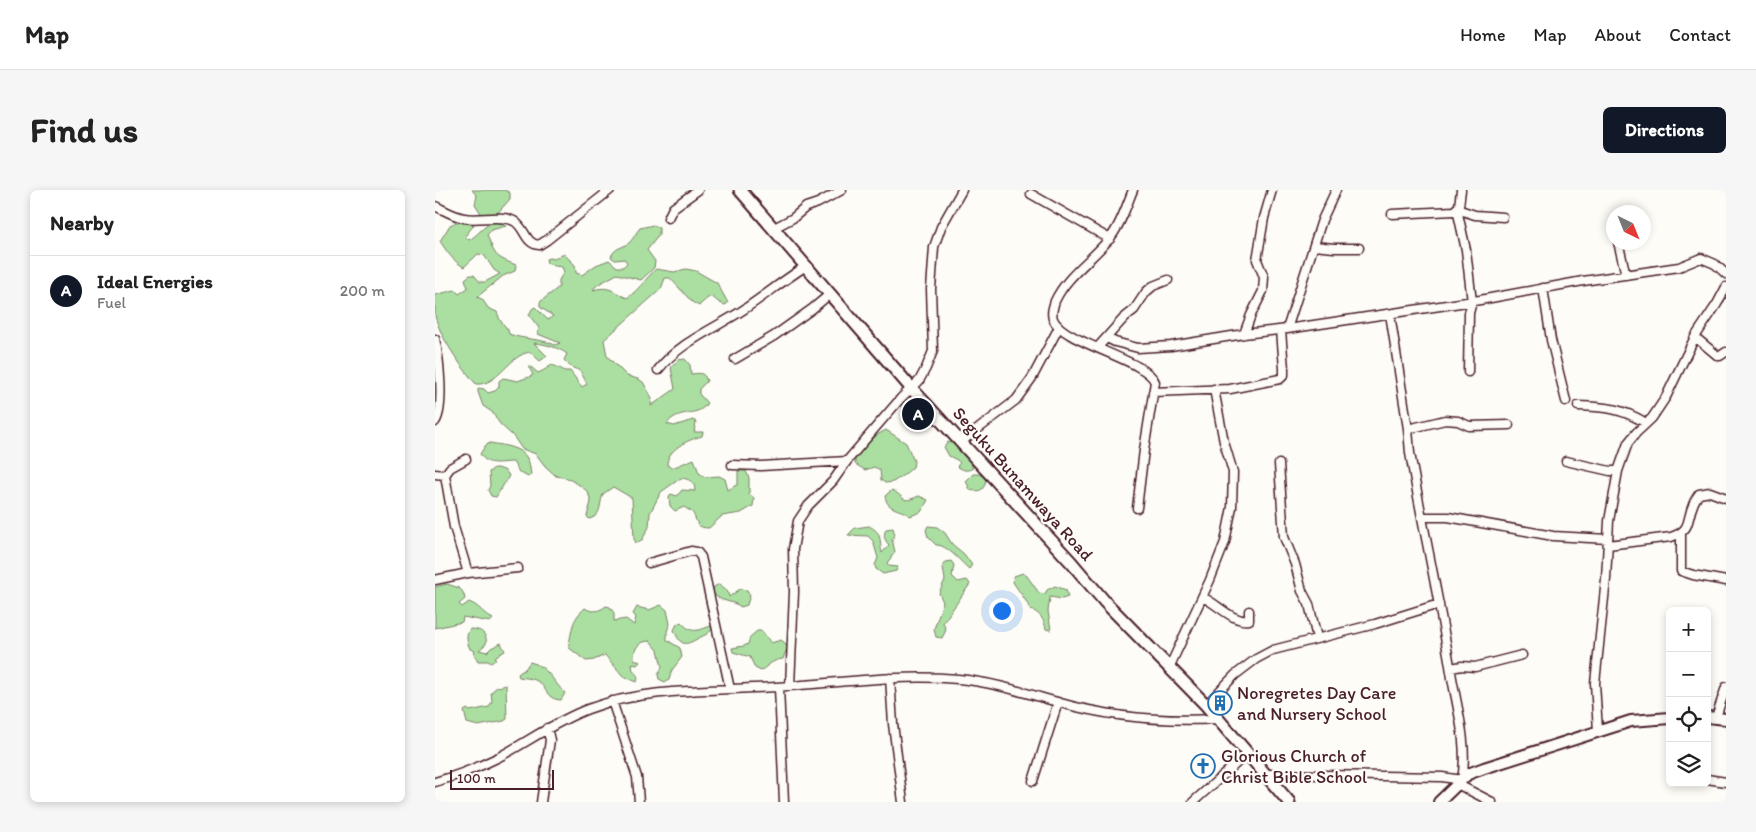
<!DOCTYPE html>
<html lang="en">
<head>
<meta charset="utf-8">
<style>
	body { margin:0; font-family:Itim,sans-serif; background:#f6f6f6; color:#222 }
	.controls { position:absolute; right:15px; bottom:15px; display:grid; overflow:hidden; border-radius:8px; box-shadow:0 2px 8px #0003 }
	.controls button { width:45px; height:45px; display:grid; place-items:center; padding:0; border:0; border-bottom:1px solid #e0e0e0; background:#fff; color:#222; font:25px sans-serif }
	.compass { position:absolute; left:1171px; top:15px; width:45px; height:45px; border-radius:50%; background:#fff; box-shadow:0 2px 8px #0003; rotate:137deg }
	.scale { position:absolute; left:15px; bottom:12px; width:104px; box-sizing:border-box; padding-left:5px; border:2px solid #4a1f2b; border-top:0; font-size:14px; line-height:18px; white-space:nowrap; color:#4a1f2b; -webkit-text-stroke:4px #fdfcf7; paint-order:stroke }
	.you { position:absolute; left:566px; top:420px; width:18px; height:18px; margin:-12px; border:4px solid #fff; border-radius:50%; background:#1a73e8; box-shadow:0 0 0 8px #1a73e833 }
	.badge { display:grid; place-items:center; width:32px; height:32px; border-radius:50%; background:#111827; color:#fff; font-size:16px; font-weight:700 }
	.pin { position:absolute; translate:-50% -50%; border:2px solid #fff; box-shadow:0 1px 5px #0006 }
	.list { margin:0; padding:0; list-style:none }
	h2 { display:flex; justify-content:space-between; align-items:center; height:65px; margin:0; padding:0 20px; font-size:21px }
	h2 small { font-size:16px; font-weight:400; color:#767676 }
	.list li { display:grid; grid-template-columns:32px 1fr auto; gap:15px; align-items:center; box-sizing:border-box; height:70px; padding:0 20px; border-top:1px solid #e0e0e0 }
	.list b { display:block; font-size:19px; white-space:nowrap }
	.list p { margin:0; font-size:16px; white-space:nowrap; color:#767676 }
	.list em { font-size:16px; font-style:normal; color:#767676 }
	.icon { flex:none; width:28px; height:28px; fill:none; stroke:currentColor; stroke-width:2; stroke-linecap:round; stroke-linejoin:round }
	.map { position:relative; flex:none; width:1291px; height:612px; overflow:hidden; border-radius:8px }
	header { display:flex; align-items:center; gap:30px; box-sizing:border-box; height:70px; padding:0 25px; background:#fff; border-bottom:1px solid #e0e0e0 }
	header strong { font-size:24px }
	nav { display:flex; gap:28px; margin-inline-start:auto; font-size:18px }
	.intro { display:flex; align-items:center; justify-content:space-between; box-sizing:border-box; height:120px; padding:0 30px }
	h1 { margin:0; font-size:35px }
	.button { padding:12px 22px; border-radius:8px; background:#111827; color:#fff; font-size:18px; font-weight:700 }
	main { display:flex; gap:30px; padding:0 30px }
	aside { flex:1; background:#fff; border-radius:8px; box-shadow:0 2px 8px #0003 }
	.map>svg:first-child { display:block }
	.green { fill:#aadfa1; stroke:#7a7f66 }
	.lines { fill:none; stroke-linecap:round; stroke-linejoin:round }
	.minor-casing { stroke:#4a1f2b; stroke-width:11 }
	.tertiary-casing { stroke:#4a1f2b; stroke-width:14 }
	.secondary-casing { stroke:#4a1f2b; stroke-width:15 }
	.minor { stroke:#fdfcf7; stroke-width:8 }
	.tertiary { stroke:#fdfcf7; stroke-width:10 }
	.secondary { stroke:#fdfcf7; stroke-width:11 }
	.labels { text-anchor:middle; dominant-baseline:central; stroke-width:4.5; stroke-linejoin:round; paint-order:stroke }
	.street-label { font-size:18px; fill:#4a1f2b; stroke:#fdfcf7 }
	.poi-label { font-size:18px; fill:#4a1f2b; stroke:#fdfcf7; text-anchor:start }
</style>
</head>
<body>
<header>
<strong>Map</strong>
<nav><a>Home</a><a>Map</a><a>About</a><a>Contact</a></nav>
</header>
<div class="intro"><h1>Find us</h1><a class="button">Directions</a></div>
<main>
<aside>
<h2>Nearby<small></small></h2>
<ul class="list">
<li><span class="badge">A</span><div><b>Ideal Energies</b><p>Fuel</p></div><em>200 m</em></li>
</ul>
</aside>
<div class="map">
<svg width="1291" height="612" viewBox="0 0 1291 612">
	<rect width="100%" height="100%" fill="#fdfcf7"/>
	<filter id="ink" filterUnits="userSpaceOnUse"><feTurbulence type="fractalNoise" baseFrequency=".02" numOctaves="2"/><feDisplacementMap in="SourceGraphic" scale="10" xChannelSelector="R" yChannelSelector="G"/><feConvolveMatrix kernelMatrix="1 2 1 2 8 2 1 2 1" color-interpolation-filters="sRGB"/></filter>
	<g filter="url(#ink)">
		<!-- green -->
		<path class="green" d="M37,0H70L75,3V9L60,26L47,25L40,14L42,6Z
			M24,31L39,35L30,46L34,50C47,43 54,25 71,36L56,40L52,45C61,66 58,66 81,75L80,81L68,86L42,107L47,109L53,118L62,122L65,130L73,140L74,144C89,150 105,148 120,155L125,153L103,144L104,138L94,125L97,119L100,117L113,130L118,126L105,117V112L124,97V90L129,82L127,77L120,76L112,73L111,69L115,68L119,69L129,64L140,75L141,83L147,85L161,75L174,70L182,77H188L192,73L190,69L180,70L176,67C179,57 189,58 195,52C199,48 201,42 205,38L218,35L224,38V45L212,60L220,71L219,78L206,90L182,84L162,95L158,100C175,95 178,102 192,108C204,100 210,89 221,79L239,82L251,79L261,81L282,93L293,113L290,115C274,110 281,99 264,116L257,112L235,88H230L226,99L169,150L172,166L192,186L203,189L208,192L217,208L216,216L240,199L236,178L243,170L250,169L255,175L256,184C265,183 269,182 272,191L264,199V204L272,213C265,226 249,220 238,228C235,229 234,232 232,234L239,236L258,230L261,232L259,242H268L267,246C253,250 232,259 232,275L237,278L259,269L264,283L270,287L284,286L290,289L293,300L303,294V281H311L314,288V304L319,308L318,316L306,323L287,326L274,338C259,338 263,330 257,322C256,321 250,318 249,317L240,321L235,316L234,306L236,304L242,306L247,300L260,301C260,292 255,289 246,288L226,302L215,323L214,337L207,350L201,353L199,349L197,308L178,297L168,304C164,315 167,326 154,329L152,326L156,312L153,302L146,296L132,288L121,286L110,276L101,264L87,259L78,246L65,234L57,222L48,216L43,202V198L49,199L53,203L60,201L64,197V191L68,188L83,191C89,188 94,188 98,185L94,177H96L103,183C120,176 111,171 130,181H135L147,197L152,194L145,180C138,179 134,176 129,170L132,164C123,157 110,154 99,153L112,166L105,171L95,162C74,165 63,196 41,194C27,178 4,146 0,125C0,119 0,112 0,105L20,100L24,104L33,98L30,89L35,85H39L45,92H50L65,84L59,80L49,65L43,64L29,77C18,71 12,62 5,51L15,35Z
			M451,240L471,253L479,271L478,277L470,284L458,292L450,293L446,290L445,280L439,277L430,280L420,274V267L442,245Z
			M513,252C526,254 533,266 538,278C532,282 527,280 522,276L525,273L522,270L514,266L509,257Z
			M55,253C67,255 86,257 92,268C95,273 95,279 96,284L93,287L84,282L78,272C64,272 53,277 45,264L50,256Z
			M59,278C65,278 72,280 74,286L61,307L56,306L53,300L55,296L54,282Z
			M538,284H544L551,288C550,299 546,303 535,300L531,291Z
			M457,300C472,308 465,314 484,306L493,310L486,322L475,326C466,318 452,321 450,306Z
			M434,336C448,343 444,350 447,363L454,355C449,349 448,346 451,339L458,338L460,345L457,349L460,362L452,373L454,376L463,377L461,381L448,384L441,379L440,375L443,368L438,351L433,346L413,345L420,338Z
			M493,336L502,337L510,343L517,354L529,364L537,375L534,379C526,372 511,354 501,355L493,347L491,340Z
			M516,371L519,375L517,386L523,392L532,390L535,394L508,433L511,440L507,448L501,447L499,439L508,412L504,403L510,390L508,377L511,372Z
			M588,383L592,386L604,403L610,404L612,400L620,396L631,400L633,407L627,409L615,407L613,421L616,440L611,439C609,430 605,422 595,420C592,410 584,402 578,392L579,386Z
			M12,394C23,398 28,397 30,409L24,414L27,417L34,412C45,416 48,424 58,429L55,432L28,427L27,432L0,438V397Z
			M284,394L292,400L294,407L305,399L312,400L315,405L312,415L306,417C297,410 286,413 278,403L279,397Z
			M226,415L232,420L235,434L232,441V450L245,458L247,467L237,480L234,490L230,492L224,489L223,485L227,477L223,460L215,451C204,451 198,459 199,469L205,472L202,475L197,474L198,481C202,484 204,487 202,492L188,486L170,465L159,470L151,471L133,457C138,440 135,431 150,418C157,423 165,421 171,416L175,417L179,423V431L191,429L199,435L201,427L198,424L202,417L214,420Z
			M246,432C257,444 261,441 276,436L278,438C273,445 269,445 262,449C248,457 245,454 239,440L242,434Z
			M35,439C45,439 53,443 51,454L44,460L52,462L56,458L66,453L70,461L61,466L60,470L56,473L53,471H43L39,464L40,461L35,459C32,452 30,446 35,439Z
			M322,441H327L336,453L346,450L350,453L352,458L348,469C338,470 333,475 326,481L320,478L315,467L298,462L297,458L309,456L313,454L315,447Z
			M95,472C113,476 118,492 130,503L126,510C109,509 113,496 100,490C96,488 89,488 84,487L83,484L90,479Z
			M71,495L72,529L69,531L43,536L32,533L29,521L32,519L35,521L54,517L57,511L56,502L62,497Z"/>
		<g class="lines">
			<!-- minor casing -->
			<g class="minor-casing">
				<path id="minor" d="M698,0C692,14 685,37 675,48C658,69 632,85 620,111C618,117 616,123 618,129C628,153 712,170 720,192L709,260L702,318
					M596,4L675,49
					M0,16C9,20 18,26 29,28C44,31 67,24 79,31C90,37 90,54 104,55L112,50L175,0
					M957,24L1019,21L1024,16L1026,0
					M233,28L238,18L263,0
					M339,38L358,28L371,17L383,13L407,0
					M1183,52L1191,85
					M879,56L899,58H924
					M1291,97L1282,114L1260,147L1283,166H1285L1291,162
					M1108,98L1116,150L1131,211
					M852,139L887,30L901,0
					M809,144L816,125L828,101L829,87L822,70L829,28L837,0
					M672,148L680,152L703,158L736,156L809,144L852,139L1045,110L1148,91L1244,77L1266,68L1280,74L1291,84
					M0,149C4,166 10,219 0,232
					M663,157L689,128L699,120L711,102L718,96L733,90
					M300,169L339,146L377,119L395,104
					M223,180C245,152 279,139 308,120C329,106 349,90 371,76
					M1033,182L1034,123L1037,112L1031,60L1022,19L1040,25L1068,27
					M718,202L795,199L845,189L849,185V179L846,140
					M1143,216C1171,217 1186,218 1211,233
					M973,239L1010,230L1023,231L1034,236L1074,235
					M526,252L581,210L597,188L624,137
					M31,269L15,278L10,285L19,337L33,383
					M1131,271L1175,281H1183
					M844,274L849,347L860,374L867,401L874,414L882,448
					M297,275L326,276L412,271
					M0,284L10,285
					M988,327H1013L1118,346L1173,349
					M1246,344V381L1258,385L1291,391
					M1173,355L1236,347C1257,340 1251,331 1258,315C1259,311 1262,307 1264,304L1275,302L1291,308
					M214,373L256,361L262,362L266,367L295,499
					M0,390L33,383L83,378
					M767,407C782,413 798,433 814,430V421
					M734,478L775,390L790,352L797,317L798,282L789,252L779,199
					M1016,478L1027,476L1040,477L1087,465
					M455,488L458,534L468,612
					M355,496L359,402L358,359L363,331L373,316L398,291L412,271L441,237L466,208L484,191L491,178L498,161L496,99L499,57L506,37L527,0
					M344,497L349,612
					M177,511L202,587L204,612
					M771,515L800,485L821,469L838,460L940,434L1004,414
					M1281,527L1291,497
					M1163,541L1160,493L1171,389L1174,331L1183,281L1193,253L1201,243L1217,228L1231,207L1260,147
					M830,584L1007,587L1027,590C1033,556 1023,521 1017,488C1005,413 988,338 975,263L973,239L955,124
					M1272,589L1291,592
					M598,591L623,512
					M0,592C21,586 44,577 64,567C94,551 121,531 153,519C212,497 279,501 341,497C402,493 462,484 523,489C557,492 590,503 622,512C674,527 728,532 782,529
					M1022,594L1057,612
					M106,612L115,550L112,538
					M758,612L812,564"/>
			</g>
			<!-- tertiary casing -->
			<g class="tertiary-casing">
				<path id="tertiary" d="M1272,527L1291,529
					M1004,612L1033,584L1049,578L1196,531L1235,528"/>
			</g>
			<!-- secondary casing -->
			<g class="secondary-casing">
				<path id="secondary" d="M305,0L477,199L636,372L670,412L771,515L854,612"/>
			</g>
			<!-- minor -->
			<use href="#minor" class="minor"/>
			<!-- tertiary -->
			<use href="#tertiary" class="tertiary"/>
			<!-- secondary -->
			<use href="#secondary" class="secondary"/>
		</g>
	</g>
	<!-- icons -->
	<defs>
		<g id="building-ring" transform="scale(1.25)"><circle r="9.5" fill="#fdfcf7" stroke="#1f6fb2" stroke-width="1.5"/><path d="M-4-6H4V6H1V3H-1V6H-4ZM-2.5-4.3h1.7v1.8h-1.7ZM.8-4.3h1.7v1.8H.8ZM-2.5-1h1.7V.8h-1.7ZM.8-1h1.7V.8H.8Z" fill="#1f6fb2"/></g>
		<g id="church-ring" transform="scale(1.25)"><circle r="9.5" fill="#fdfcf7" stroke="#1f6fb2" stroke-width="1.5"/><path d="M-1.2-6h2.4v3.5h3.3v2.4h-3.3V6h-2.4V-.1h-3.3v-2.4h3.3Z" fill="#1f6fb2"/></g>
	</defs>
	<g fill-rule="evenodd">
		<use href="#building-ring" x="785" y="513"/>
		<use href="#church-ring" x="768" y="576"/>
	</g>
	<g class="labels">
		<!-- street labels -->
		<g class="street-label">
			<text transform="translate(588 294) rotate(48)">Seguku Bunamwaya Road</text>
		</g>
		<!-- poi labels -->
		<g class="poi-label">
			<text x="802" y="503">Noregretes Day Care<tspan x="802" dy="21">and Nursery School</tspan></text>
			<text x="786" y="566">Glorious Church of<tspan x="786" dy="21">Christ Bible School</tspan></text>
		</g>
	</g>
</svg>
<div class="controls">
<button>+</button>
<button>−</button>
<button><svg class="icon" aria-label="locate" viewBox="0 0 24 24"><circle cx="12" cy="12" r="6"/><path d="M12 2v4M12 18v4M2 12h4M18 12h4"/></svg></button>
<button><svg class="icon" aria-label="layers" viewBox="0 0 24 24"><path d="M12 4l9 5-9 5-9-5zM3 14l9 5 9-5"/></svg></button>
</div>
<svg class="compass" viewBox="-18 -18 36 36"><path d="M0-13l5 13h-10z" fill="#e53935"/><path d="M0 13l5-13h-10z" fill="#767676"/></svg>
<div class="scale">100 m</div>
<div class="you"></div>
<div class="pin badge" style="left:483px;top:224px">A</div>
</div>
</main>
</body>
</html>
